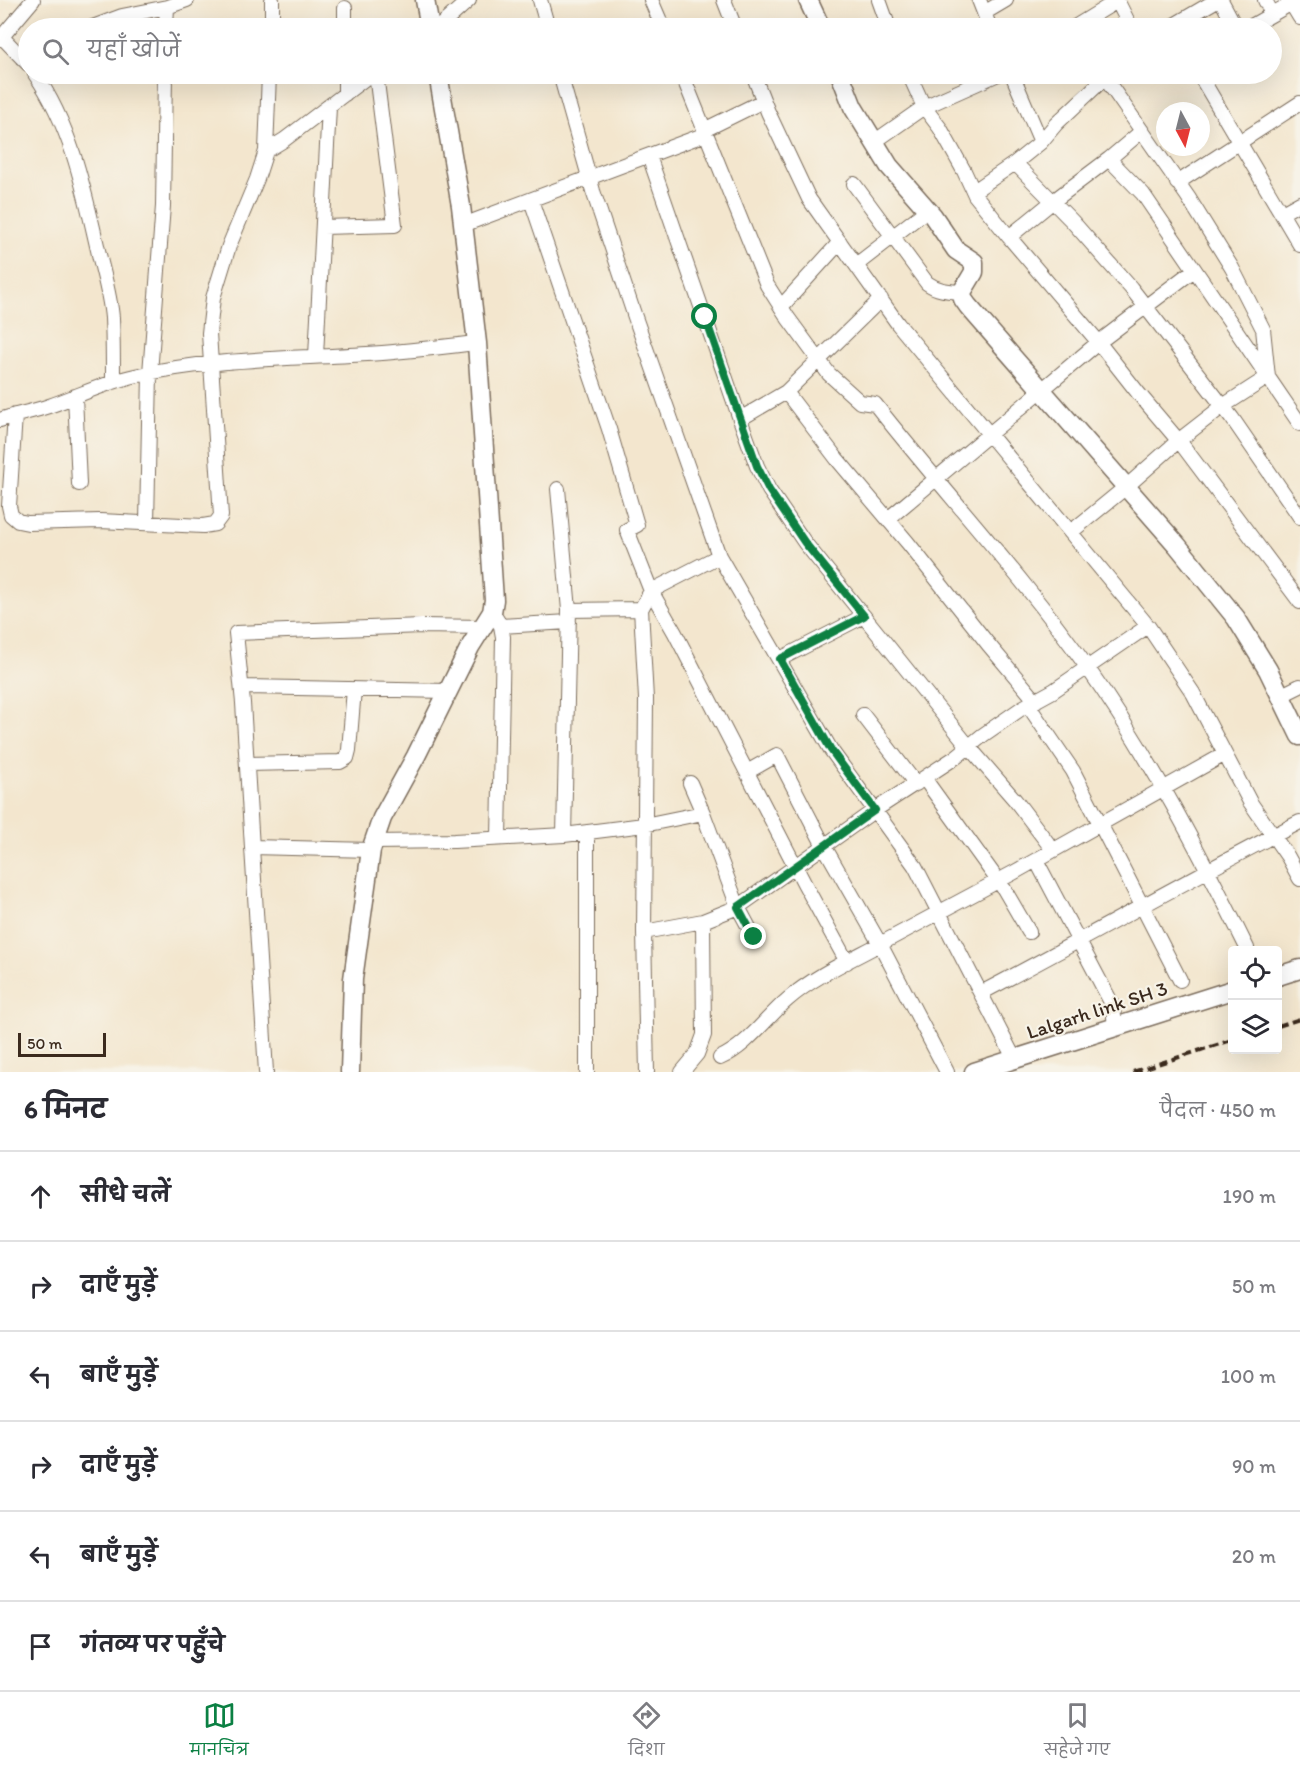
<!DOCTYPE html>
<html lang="hi">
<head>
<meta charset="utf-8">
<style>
	body { margin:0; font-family:Itim,"Playpen Sans Deva",sans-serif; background:#f7f7f7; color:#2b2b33 }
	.controls { position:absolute; right:18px; bottom:18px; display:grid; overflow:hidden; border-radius:6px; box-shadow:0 6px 24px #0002 }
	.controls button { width:54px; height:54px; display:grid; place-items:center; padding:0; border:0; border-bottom:2px solid #e1e1e2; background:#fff; color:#2b2b33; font:30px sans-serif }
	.compass { position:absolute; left:1156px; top:102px; width:54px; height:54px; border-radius:50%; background:#fff; box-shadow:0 6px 24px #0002; rotate:173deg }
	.scale { position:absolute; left:18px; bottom:15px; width:88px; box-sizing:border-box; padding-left:6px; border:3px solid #3b2a1e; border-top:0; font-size:16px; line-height:21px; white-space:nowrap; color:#3b2a1e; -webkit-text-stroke:4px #f7f3e8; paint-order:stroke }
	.stop { position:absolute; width:18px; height:18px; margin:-14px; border:4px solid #0b8043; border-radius:50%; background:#fff }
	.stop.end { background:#0b8043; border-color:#fff; box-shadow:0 2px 6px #0008 }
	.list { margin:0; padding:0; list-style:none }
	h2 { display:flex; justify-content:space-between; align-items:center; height:78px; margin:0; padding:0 24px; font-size:26px }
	h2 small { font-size:20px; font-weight:400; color:#7c7c81 }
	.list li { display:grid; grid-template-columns:39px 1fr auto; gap:18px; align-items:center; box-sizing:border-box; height:90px; padding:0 24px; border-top:2px solid #e1e1e2 }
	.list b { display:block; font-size:22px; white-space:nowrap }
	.list em { font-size:20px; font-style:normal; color:#7c7c81 }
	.icon { flex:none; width:33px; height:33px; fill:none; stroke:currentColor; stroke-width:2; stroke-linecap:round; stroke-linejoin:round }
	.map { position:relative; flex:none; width:1300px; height:1072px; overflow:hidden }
	.search { position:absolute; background:#fff; box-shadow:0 6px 24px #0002; left:18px; right:18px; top:18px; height:66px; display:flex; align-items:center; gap:15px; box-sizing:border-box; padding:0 21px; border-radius:33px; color:#7c7c81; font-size:22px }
	.sheet { height:618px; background:#fff }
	nav { display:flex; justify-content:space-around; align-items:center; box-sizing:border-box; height:84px; border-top:2px solid #e1e1e2; background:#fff; font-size:16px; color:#7c7c81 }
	nav a { display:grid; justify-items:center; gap:3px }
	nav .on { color:#0b8043 }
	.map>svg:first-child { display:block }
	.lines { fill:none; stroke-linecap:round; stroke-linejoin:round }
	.minor-casing { stroke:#7b6c5c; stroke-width:16 }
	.tertiary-casing { stroke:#7b6c5c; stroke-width:21 }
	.minor { stroke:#fff; stroke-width:14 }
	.tertiary { stroke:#fff; stroke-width:18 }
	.rail { stroke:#3b2a1e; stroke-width:4; stroke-dasharray:9 4.5; stroke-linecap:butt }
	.route { stroke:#0b8043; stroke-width:8 }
	.labels { text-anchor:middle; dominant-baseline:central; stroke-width:4.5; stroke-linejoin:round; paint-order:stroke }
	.street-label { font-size:20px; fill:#3b2a1e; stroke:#f7f3e8 }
</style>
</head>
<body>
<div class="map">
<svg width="1300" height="1072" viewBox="0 0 1300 1072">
	<rect width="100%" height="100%" fill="#f7f3e8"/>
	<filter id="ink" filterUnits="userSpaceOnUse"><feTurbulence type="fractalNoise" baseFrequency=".0167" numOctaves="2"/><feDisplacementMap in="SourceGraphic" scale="12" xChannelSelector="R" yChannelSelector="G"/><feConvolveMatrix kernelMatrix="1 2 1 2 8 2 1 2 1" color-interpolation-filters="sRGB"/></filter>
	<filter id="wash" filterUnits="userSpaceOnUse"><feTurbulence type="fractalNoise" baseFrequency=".008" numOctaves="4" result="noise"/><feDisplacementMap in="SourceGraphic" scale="24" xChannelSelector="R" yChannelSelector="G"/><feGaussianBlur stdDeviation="1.35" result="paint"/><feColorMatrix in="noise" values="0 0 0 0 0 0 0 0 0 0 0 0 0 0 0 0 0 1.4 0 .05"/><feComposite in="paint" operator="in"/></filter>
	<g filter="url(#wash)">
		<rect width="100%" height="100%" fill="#f3e6ce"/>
	</g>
	<g filter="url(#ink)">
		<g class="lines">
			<!-- minor casing -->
			<g class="minor-casing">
				<path id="minor" d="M272,0V28
					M540,0L548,28
					M651,0L663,28
					M724,0L735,28
					M879,0L889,28
					M979,0L990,28
					M1117,0L1131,28
					M1221,0L1236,28
					M1265,0L1272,14
					M1291,3L1300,18
					M984,13L1006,0
					M90,28L122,16L167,7L187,0
					M166,28L167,7
					M345,28V8
					M438,28L469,0
					M1073,28L1117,1
					M1169,28L1217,0
					M1248,28L1297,0
					M2,37L28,64
					M0,39L33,0
					M35,74C71,126 84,189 98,250C103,273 110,294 112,318C113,339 113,361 113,382
					M345,74V94
					M560,74L593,191L635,317L719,556L831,750L915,866L1015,1060
					M682,74L767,285L788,318L829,374L860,402L875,404C945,493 1022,575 1087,667C1149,755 1199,851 1247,948
					M753,74L768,112L809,199L898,324L1148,626L1193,693L1250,802L1288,857L1300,879
					M909,74L924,107L940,128L964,171L975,195L1009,237L1095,338L1139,394L1183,446L1300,602
					M1012,74L1041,142
					M1199,74L1300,245
					M704,130L763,101
					M874,142L924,107L998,74
					M266,151L284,140L371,74
					M649,156L740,419L757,466L769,490L805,543L969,747L1015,800L1053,850
					M1109,159L1142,131
					M1015,163L1072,221L1131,288L1232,418L1300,517
					M1177,183L1300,103
					M854,184L927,283C938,291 949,291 962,292
					M974,191L1015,163L1041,142L1056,124L1109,74
					M531,200L609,429L637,525L627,530L651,591L675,633L804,883L847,962
					M1282,213L1300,203
					M463,225L706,134
					M323,227L395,225L376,74
					M1009,237L1052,202L1109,159L1143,194L1300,424
					M856,265L927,210
					M781,307L840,242
					M316,356L329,107
					M786,392L837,459L908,543L988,644L1036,701
					M75,396L79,484
					M15,415L9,506L11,515L18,521L28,523L100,521L203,526L215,524L221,516L209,333L213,298L229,246L257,179L266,151L269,74
					M740,419L786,392L881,299
					M0,420C16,414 32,412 49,406C79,396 108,381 139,375C214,358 291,359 367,354C404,352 440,347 477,343
					M558,489L569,610L564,835
					M888,519L1099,342L1194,270
					M147,523L150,373L163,206L165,74
					M1071,532L1126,487L1178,441L1223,406L1268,377L1263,329L1232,268L1188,197L1105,78
					M569,610L641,609
					M492,612L501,626L503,637L499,838
					M501,626L569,622
					M780,659L864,616
					M242,687L448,691
					M1280,696L1300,686
					M1028,705L1073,771L1180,980
					M863,715L916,784
					M247,764L340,762L347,758L349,750L354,689
					M924,778L1004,889L1029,932
					M690,783L703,813L738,907L754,937
					M374,842L454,841L564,835L644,825L703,813
					M252,847L371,850
					M1036,860L1113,1006L1115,1028
					M644,932L703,921L738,907L875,810L956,757L983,735L1022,708L1053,691L1148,626
					M981,993C1088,937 1192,877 1300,822
					M720,1058C747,1046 765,1019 787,1000C813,977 850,960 880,944L824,846L777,755L747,772
					M266,1072L243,703L236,633L422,626L483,627
					M587,1072V832
					M647,1072L644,932L646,699L641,609L651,591L719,556
					M682,1072L697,1054L704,1035L703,921
					M947,1072L880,944L1013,873L1225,754"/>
			</g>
			<!-- tertiary casing -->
			<g class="tertiary-casing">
				<path id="tertiary" d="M425,0L430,28
					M808,0L821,28
					M840,74L853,107L889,166L933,216L956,250L974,262V272L962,292L963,299L968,306L1177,545L1236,618L1268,670L1300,736
					M1278,976L1300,969
					M350,1072L353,979L371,850L382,818L416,756L470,647L492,612L494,600L477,343L461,206L438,74
					M974,1072L1232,990"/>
			</g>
			<!-- minor -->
			<use href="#minor" class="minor"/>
			<!-- tertiary -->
			<use href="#tertiary" class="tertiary"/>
			<!-- rail -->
			<path class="rail" d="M1278,1026L1300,1019
				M1133,1072L1232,1040"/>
		</g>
	</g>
	<g class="lines" filter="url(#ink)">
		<!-- route -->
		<path class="route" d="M705,317L757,466L769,490L805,543L864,616L780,659L831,750L875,810L738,907L754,937"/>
	</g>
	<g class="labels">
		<!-- street labels -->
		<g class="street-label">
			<text transform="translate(1097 1010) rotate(-18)">Lalgarh link SH 3</text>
		</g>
	</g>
</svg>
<div class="controls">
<button><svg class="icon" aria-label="locate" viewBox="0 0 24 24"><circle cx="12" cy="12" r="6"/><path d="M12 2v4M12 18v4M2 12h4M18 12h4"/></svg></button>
<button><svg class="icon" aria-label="layers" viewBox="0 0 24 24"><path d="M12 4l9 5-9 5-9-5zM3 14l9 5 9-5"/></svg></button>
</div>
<svg class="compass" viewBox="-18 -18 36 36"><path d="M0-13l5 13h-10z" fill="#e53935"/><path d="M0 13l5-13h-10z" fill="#7c7c81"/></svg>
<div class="scale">50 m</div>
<div class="stop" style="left:705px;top:317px"></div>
<div class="stop end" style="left:754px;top:937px"></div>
<div class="search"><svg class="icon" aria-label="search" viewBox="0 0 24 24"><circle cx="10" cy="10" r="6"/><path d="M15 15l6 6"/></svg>यहाँ खोजें</div>
</div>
<section class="sheet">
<h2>6 मिनट<small>पैदल · 450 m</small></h2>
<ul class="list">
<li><svg class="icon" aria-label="ahead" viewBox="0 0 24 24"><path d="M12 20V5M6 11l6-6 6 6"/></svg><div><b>सीधे चलें</b></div><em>190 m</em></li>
<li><svg class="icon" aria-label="right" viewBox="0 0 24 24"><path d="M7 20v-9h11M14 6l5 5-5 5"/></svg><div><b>दाएँ मुड़ें</b></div><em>50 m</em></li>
<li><svg class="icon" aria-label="left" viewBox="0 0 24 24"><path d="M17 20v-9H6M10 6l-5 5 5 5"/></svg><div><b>बाएँ मुड़ें</b></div><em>100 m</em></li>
<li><svg class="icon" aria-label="right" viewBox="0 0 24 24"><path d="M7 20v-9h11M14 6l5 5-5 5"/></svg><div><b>दाएँ मुड़ें</b></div><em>90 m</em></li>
<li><svg class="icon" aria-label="left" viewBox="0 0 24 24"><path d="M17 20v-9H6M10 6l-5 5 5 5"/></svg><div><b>बाएँ मुड़ें</b></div><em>20 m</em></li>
<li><svg class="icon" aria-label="arrive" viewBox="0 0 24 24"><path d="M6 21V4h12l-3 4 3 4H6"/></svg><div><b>गंतव्य पर पहुँचे</b></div></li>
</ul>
</section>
<nav>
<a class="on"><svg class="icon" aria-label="map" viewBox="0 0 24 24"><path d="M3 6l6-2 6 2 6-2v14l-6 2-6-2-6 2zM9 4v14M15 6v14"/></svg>मानचित्र</a>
<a><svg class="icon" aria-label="directions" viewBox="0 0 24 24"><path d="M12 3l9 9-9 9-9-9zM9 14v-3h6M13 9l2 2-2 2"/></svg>दिशा</a>
<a><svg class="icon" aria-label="saved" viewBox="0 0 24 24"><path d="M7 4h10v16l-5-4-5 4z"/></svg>सहेजे गए</a>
</nav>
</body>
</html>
